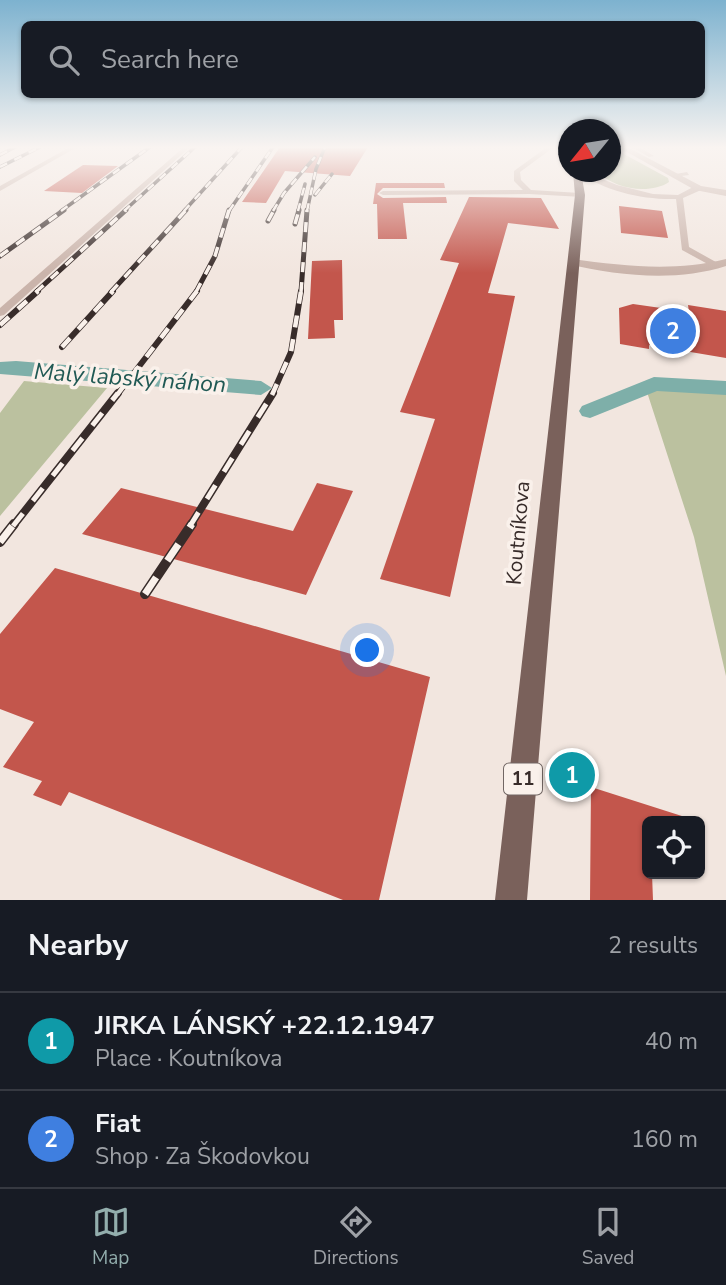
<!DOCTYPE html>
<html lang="en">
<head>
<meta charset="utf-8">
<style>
	body { margin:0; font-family:"Nunito Sans",sans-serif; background:#20242c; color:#f1f3f6 }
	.controls { position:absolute; right:21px; bottom:21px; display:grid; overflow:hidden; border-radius:10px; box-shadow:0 2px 5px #0004 }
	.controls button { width:63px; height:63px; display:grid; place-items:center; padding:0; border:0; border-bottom:2px solid #363941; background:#171b24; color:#f1f3f6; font:35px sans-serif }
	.compass { position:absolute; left:558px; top:119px; width:63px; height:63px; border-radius:50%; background:#171b24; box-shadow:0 2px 5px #0004; rotate:240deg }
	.you { position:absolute; left:368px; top:651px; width:24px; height:24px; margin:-18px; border:5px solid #fff; border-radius:50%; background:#1a73e8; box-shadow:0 0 0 10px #1a73e833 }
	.badge { display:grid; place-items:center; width:46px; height:46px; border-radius:50%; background:#93aead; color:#fff; font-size:23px; font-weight:700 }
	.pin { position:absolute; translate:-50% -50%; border:4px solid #fff; box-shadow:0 2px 7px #0006 }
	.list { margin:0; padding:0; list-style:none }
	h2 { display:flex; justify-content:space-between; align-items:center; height:91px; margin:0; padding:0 28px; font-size:30px }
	h2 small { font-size:23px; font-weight:400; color:#9ea1a6 }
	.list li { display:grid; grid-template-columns:46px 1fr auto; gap:21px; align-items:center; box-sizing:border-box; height:98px; padding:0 28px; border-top:2px solid #363941 }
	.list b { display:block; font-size:26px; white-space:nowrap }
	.list p { margin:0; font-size:23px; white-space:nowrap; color:#9ea1a6 }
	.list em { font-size:23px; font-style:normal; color:#9ea1a6 }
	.icon { flex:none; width:38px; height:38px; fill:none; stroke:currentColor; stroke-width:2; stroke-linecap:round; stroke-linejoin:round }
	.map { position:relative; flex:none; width:726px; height:900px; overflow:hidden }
	.search { position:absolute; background:#171b24; box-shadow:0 2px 5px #0004; left:21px; right:21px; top:21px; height:77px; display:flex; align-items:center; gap:18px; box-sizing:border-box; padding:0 24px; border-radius:10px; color:#9ea1a6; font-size:26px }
	.sheet { height:287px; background:#171b24 }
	nav { display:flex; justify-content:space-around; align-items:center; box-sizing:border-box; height:98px; border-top:2px solid #363941; background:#171b24; font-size:19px; color:#9ea1a6 }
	nav a { display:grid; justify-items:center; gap:4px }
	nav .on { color:#93aead }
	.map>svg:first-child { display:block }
	.green { fill:#bbc19f }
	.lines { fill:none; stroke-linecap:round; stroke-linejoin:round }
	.canal { fill:#7eafa9; fill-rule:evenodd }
	.building { fill:#c3564c }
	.service { fill:#cab4ab; fill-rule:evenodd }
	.minor { fill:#cab4ab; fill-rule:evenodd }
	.primary { fill:#7a615b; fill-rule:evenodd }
	.rail-far4-casing { stroke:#382c2a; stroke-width:3.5 }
	.rail-far3-casing { stroke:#382c2a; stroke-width:5 }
	.rail-far2-casing { stroke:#382c2a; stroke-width:6 }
	.rail-far1-casing { stroke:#382c2a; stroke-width:8 }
	.rail-casing { stroke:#382c2a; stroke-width:10 }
	.rail-far4 { stroke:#faf1eb; stroke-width:2.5; stroke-dasharray:8; stroke-linecap:butt }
	.rail-far3 { stroke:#faf1eb; stroke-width:3.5; stroke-dasharray:10; stroke-linecap:butt }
	.rail-far2 { stroke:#faf1eb; stroke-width:4.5; stroke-dasharray:12; stroke-linecap:butt }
	.rail-far1 { stroke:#faf1eb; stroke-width:5; stroke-dasharray:16; stroke-linecap:butt }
	.rail { stroke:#faf1eb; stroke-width:7; stroke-dasharray:20; stroke-linecap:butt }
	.labels { text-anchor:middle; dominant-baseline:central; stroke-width:7; stroke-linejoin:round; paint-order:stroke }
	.shield { fill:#faf1eb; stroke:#726764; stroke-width:2 }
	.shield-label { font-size:19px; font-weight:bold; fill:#382c2a }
	.street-label { font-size:21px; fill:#382c2a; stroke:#faf1eb }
	.water-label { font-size:23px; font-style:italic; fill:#205954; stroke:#faf1eb }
</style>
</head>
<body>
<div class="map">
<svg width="726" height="900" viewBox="0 0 726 900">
	<rect width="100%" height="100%" fill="#f2e6df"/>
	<!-- green -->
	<path class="green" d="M611,147L668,178L669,182C650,195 613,189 599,172H610Z
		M24,381L107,388L0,516V413Z
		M669,388L726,392V676L694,537L647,392Z"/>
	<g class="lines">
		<!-- canal -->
		<path class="canal" d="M16,361L261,381L272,388L261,395L0,374V362Z
			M654,377L726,381V395L657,391L590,418L582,416L579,411L582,406Z"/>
	</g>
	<!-- building -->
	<path class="building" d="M280,147H368L350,176L285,171L266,203L242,202Z
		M83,165L118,166L82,193L44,191Z
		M376,183H444L445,188H383L377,194L383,198L446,197L447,203H403L407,239H378L377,204H373Z
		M469,197L541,198L559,229L508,223L488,293L515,296L450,597L380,579L435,419L400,412L459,263L440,260Z
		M619,206L662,211L668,238L621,233Z
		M342,260L343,320H334L335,338L308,339L312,261Z
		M633,304L689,312L688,305L726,311V358L649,345V349L620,344L619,308Z
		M317,483L353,491L306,595L82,534L121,488L293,531Z
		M55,568L430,677L379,900H343L69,792L61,806L33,795L42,781L3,767L34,722L0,709V634Z
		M591,787L685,817L684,821H647V874H652L653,900H590Z"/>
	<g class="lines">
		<!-- service -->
		<path class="service" d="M70,147H77L0,191V186Z
			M184,147H190L4,315L0,316V308Z
			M547,147H554L520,172L521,180L531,190L580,193H583V197L529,194L383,195L379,193L383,191L523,190L514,181V171Z
			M632,147H639L654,156L649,157Z
			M578,172H585L617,185L653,194L678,195L695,186H701V190L683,198L689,247L723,266L715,268L682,250L676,199C643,200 604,191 578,172Z
			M687,172L689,175L673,177L670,175Z"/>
		<!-- minor -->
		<path class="minor" d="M618,147H627L701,186L726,190V196L695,190Z
			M572,259C625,266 673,272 726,259V266C676,282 619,276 568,264V260Z"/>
		<!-- primary -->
		<path class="primary" d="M564,147H568V150H565Z
			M573,172H581L585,195L527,900H495L575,195Z"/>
		<!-- rail-far4 casing -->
		<g class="rail-far4-casing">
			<path id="rail-far4" d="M0,155L15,147
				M0,167L40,147
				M315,195L332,174
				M61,211L150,147
				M124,211L195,147
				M184,211L242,147
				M229,211L273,147
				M273,211L284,193L315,157
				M298,211L305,184
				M307,211L316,169L325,147"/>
		</g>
		<!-- rail-far3 casing -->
		<g class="rail-far3-casing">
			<path id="rail-far3" d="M268,221L274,210
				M295,224L299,210
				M0,256L64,210
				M36,292L126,210
				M111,292L186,210
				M196,292L215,256L229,210
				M301,292L307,210"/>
		</g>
		<!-- rail-far2 casing -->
		<g class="rail-far2-casing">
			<path id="rail-far2" d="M0,325L38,291
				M62,347L113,291
				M117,395L197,291
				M272,395L291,352L301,291"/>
		</g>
		<!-- rail-far1 casing -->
		<g class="rail-far1-casing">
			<path id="rail-far1" d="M13,526L118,393
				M190,526L273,393"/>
		</g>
		<!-- rail casing -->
		<g class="rail-casing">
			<path id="rail" d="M0,542L14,524
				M145,594L192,524"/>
		</g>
		<!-- rail-far4 -->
		<use href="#rail-far4" class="rail-far4"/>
		<!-- rail-far3 -->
		<use href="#rail-far3" class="rail-far3"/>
		<!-- rail-far2 -->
		<use href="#rail-far2" class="rail-far2"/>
		<!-- rail-far1 -->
		<use href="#rail-far1" class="rail-far1"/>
		<!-- rail -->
		<use href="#rail" class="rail"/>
	</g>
	<!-- sky -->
	<linearGradient id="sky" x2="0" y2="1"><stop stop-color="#7db2cf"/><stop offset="0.54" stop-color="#f9f4f1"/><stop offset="1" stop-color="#f9f4f1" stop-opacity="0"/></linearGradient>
	<rect width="726" height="273" fill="url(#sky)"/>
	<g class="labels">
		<!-- shield labels -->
		<rect class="shield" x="504" y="763.5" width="38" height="31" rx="5"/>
		<g class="shield-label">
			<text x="523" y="779">11</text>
		</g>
		<!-- street labels -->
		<g class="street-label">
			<text transform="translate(518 533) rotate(-85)">Koutníkova</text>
		</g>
		<!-- water labels -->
		<g class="water-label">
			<text transform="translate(130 378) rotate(4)">Malý labský náhon</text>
		</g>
	</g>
</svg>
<div class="controls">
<button><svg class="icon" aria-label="locate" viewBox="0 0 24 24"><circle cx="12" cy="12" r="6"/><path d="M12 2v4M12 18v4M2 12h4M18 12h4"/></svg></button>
</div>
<svg class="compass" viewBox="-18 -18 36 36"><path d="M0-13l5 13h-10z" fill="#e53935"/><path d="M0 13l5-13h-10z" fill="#9ea1a6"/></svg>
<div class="you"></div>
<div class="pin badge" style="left:572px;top:775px;background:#0f9aa8">1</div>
<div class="pin badge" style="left:673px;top:331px;background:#3f7fe0">2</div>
<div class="search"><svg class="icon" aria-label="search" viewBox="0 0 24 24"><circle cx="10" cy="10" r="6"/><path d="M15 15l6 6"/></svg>Search here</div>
</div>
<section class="sheet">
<h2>Nearby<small>2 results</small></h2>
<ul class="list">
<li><span class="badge" style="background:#0f9aa8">1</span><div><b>JIRKA LÁNSKÝ +22.12.1947</b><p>Place · Koutníkova</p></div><em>40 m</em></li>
<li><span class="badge" style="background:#3f7fe0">2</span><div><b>Fiat</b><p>Shop · Za Škodovkou</p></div><em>160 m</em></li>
</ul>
</section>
<nav>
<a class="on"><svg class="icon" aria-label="map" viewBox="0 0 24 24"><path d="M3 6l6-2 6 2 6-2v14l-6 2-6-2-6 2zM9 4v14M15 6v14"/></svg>Map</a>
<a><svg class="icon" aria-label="directions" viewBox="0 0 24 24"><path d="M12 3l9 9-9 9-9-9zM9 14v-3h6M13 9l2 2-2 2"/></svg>Directions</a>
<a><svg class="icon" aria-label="saved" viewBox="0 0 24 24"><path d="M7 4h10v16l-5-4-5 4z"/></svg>Saved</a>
</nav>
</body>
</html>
